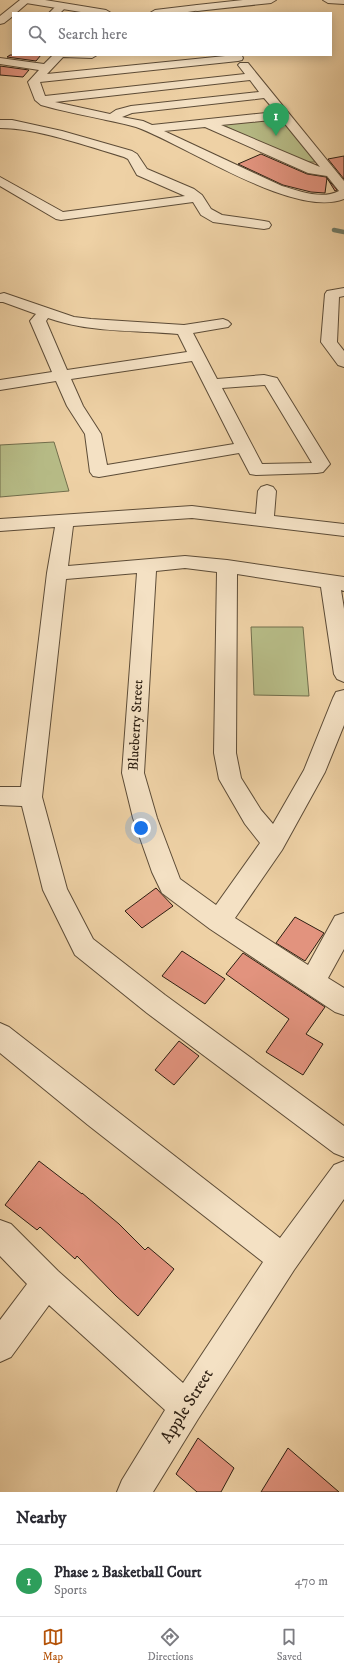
<!DOCTYPE html>
<html lang="en">
<head>
<meta charset="utf-8">
<style>
	body { margin:0; font-family:"IM FELL DW Pica",serif; background:#f2f2f3; color:#2b2b33 }
	.you { position:absolute; left:141px; top:828px; width:14px; height:14px; margin:-10px; border:3px solid #fff; border-radius:50%; background:#1a73e8; box-shadow:0 0 0 6px #1a73e833 }
	.badge { display:grid; place-items:center; width:26px; height:26px; border-radius:50%; background:#b45309; color:#fff; font-size:13px; font-weight:700 }
	.pin { position:absolute; translate:-50% -33px; filter:drop-shadow(0 1px 2px #0008) }
	.pin::after { content:''; position:absolute; top:21px; width:14px; height:12px; background:inherit; clip-path:polygon(0 0,100% 0,50% 100%) }
	.list { margin:0; padding:0; list-style:none }
	h2 { display:flex; justify-content:space-between; align-items:center; height:52px; margin:0; padding:0 16px; font-size:17px }
	h2 small { font-size:13px; font-weight:400; color:#7c7c81 }
	.list li { display:grid; grid-template-columns:26px 1fr auto; gap:12px; align-items:center; box-sizing:border-box; height:72px; padding:0 16px; border-top:1px solid #e1e1e2 }
	.list b { display:block; font-size:15px; white-space:nowrap }
	.list p { margin:0; font-size:13px; white-space:nowrap; color:#7c7c81 }
	.list em { font-size:13px; font-style:normal; color:#7c7c81 }
	.icon { flex:none; width:22px; height:22px; fill:none; stroke:currentColor; stroke-width:2; stroke-linecap:round; stroke-linejoin:round }
	.map { position:relative; flex:none; width:344px; height:1492px; overflow:hidden }
	.search { position:absolute; background:#fff; box-shadow:0 2px 10px #0003; left:12px; right:12px; top:12px; height:44px; display:flex; align-items:center; gap:10px; box-sizing:border-box; padding:0 14px; border-radius:0px; color:#7c7c81; font-size:15px }
	.sheet { height:124px; background:#fff }
	nav { display:flex; justify-content:space-around; align-items:center; box-sizing:border-box; height:56px; border-top:1px solid #e1e1e2; background:#fff; font-size:11px; color:#7c7c81 }
	nav a { display:grid; justify-items:center; gap:2px }
	nav .on { color:#b45309 }
	.map>svg:first-child { display:block }
	.green { fill:#b7bc87; stroke:#726e4c }
	.lines { fill:none; stroke-linecap:round; stroke-linejoin:round }
	.stream { stroke:#6f7b68; stroke-width:4.5 }
	.building { fill:#e2937e; stroke:#2d1f12 }
	.minor-casing { stroke:#5d4c37; stroke-width:2 }
	.tertiary-casing { stroke:#5d4c37; stroke-width:2 }
	.minor { fill:#f4e1c4; fill-rule:evenodd }
	.tertiary { fill:#f4e1c4; fill-rule:evenodd }
	.labels { text-anchor:middle; dominant-baseline:central; stroke-width:4; stroke-linejoin:round; paint-order:stroke }
	.street-label { font-size:14px; fill:#2d1f12; stroke:#f4e1c4 }
	.near-street-label { font-size:17px; fill:#2d1f12; stroke:#f4e1c4 }
</style>
</head>
<body>
<div class="map">
<svg width="344" height="1492" viewBox="0 0 344 1492">
	<rect width="100%" height="100%" fill="#eed1a5"/>
	<filter id="stains"><feTurbulence type="fractalNoise" baseFrequency=".005" numOctaves="4"/><feColorMatrix values="0 0 0 0 .2 0 0 0 0 .09 0 0 0 0 .02 0 0 0 .5 -.17"/></filter>
	<radialGradient id="worn" r=".72"><stop offset=".6" stop-color="#630" stop-opacity="0"/><stop offset="1" stop-color="#630" stop-opacity=".3"/></radialGradient>
	<!-- green -->
	<path class="green" d="M280,117L318,162H304L266,146L221,124Z
		M54,442L69,491L0,497V445Z
		M251,627H303L309,696L254,695Z"/>
	<g class="lines">
		<!-- stream -->
		<path class="stream" d="M334,230L344,232"/>
	</g>
	<!-- building -->
	<path class="building" d="M10,55H41L36,61L7,57Z
		M0,66L29,70L23,77L0,75Z
		M261,154L307,174L326,177L337,190L335,191L327,178L325,193L311,192L283,185L238,164Z
		M344,156V179L328,159Z
		M156,888L173,906L142,928L125,911Z
		M295,917L324,933L305,961L276,943Z
		M182,951L225,979L205,1004L162,976Z
		M243,953L325,1007L306,1034L323,1044L303,1075L266,1052L289,1019L226,974Z
		M179,1041L199,1056L174,1085L155,1070Z
		M39,1161L82,1194V1193L119,1224L145,1250L148,1247L174,1269L138,1316L116,1296L77,1256L75,1259L40,1227L37,1230L5,1205Z
		M198,1438L234,1468L221,1492H197L176,1474Z
		M288,1448L339,1492H261Z"/>
	<g class="lines">
		<!-- minor casing -->
		<g class="minor-casing">
			<path id="minor" d="M20,0H31L16,13H13V16L4,23L0,24V16Z
				M243,0H276L271,3L197,11L192,8L197,5Z
				M323,0H344V4L328,3Z
				M62,3L67,6L60,13H49L58,4Z
				M53,55H97L92,58L63,57L47,74L235,55L242,56L243,58L242,60L238,61L40,82L45,96L245,74L238,65L240,63H248L344,181V199C294,219 186,145 136,127C126,124 116,122 106,120C84,115 62,111 41,105L35,100L28,82L39,70L0,64V58L44,64ZM250,80L259,92L131,106L116,110L110,114L55,102ZM264,98L276,112L152,125L143,121L122,117L132,113ZM281,119L320,167L221,125ZM205,127L308,173L327,176L339,191C322,200 299,191 282,186L164,131Z
				M0,120H12L62,131L132,151L137,154L147,169L194,189L202,195L211,209L222,215L264,221L269,222L271,225L269,228L264,229L213,222L201,215L193,202L61,220L56,219L0,186V177L63,212L185,196L137,175L128,159L124,157C87,146 37,128 0,128Z
				M344,288V296L339,297L337,342L344,351V367L338,365L321,342L325,294L327,291Z
				M4,293L74,317L91,319L184,325L223,319L228,321L231,324L228,327L193,333L217,379L264,375L277,378L330,464L323,472L317,473L256,475L250,474L239,453L99,477L93,476L90,472L85,434L67,406L56,381L0,390V380L52,372L30,321L36,314L3,302H0V294ZM48,318C90,333 135,330 178,334L187,352L67,370L46,321ZM192,361L234,444L107,465L101,434L83,406L71,379ZM264,385H265L312,463L262,464L222,388Z
				M267,485L273,487L276,491L274,516L344,524V536L192,518L73,526L68,566L185,556L227,560L344,577V591L341,590L344,609V682L337,679L334,674L321,587L237,574L236,753L241,778L261,810L273,824L304,770L333,698L336,692L344,690V725L325,772L282,850L235,918L308,965L335,916L344,913V949L328,978L344,988V1015L335,1012L210,929L162,893L152,872L133,818L122,773L137,573L66,579L42,797L67,889L93,939L165,995L344,1126V1157L334,1153L147,1013L75,955L43,890L22,806L0,805V787H21L47,573L55,527L0,531V519L192,506L256,514L258,491L261,487ZM185,568L217,572L214,753L219,779L245,824L260,843L216,905L180,879L157,818L144,773L156,571Z
				M0,1023L9,1027L280,1238L334,1165L344,1161V1199L294,1270L198,1419L153,1492H117L122,1480L165,1410L49,1305L11,1357L0,1362V1320L27,1284L0,1256V1220L11,1224L58,1271L183,1383L263,1262L88,1125L0,1053Z"/>
		</g>
		<!-- tertiary casing -->
		<g class="tertiary-casing">
			<path id="tertiary" d="M21,0H45L106,10L111,13H87L26,3Z
				M197,5L201,6L202,8L201,10L181,13H150L155,10Z"/>
		</g>
		<!-- minor -->
		<use href="#minor" class="minor"/>
		<!-- tertiary -->
		<use href="#tertiary" class="tertiary"/>
	</g>
	<g class="labels">
		<!-- street labels -->
		<g class="street-label">
			<text transform="translate(136 725) rotate(-87)">Blueberry Street</text>
		</g>
		<!-- near-street labels -->
		<g class="near-street-label">
			<text transform="translate(187 1406) rotate(-58)">Apple Street</text>
		</g>
	</g>
	<rect width="100%" height="100%" filter="url(#stains)"/>
	<rect width="100%" height="100%" fill="url(#worn)"/>
</svg>
<div class="you"></div>
<div class="pin badge" style="left:276px;top:136px;background:#2e9e5b">1</div>
<div class="search"><svg class="icon" aria-label="search" viewBox="0 0 24 24"><circle cx="10" cy="10" r="6"/><path d="M15 15l6 6"/></svg>Search here</div>
</div>
<section class="sheet">
<h2>Nearby<small></small></h2>
<ul class="list">
<li><span class="badge" style="background:#2e9e5b">1</span><div><b>Phase 2 Basketball Court</b><p>Sports</p></div><em>470 m</em></li>
</ul>
</section>
<nav>
<a class="on"><svg class="icon" aria-label="map" viewBox="0 0 24 24"><path d="M3 6l6-2 6 2 6-2v14l-6 2-6-2-6 2zM9 4v14M15 6v14"/></svg>Map</a>
<a><svg class="icon" aria-label="directions" viewBox="0 0 24 24"><path d="M12 3l9 9-9 9-9-9zM9 14v-3h6M13 9l2 2-2 2"/></svg>Directions</a>
<a><svg class="icon" aria-label="saved" viewBox="0 0 24 24"><path d="M7 4h10v16l-5-4-5 4z"/></svg>Saved</a>
</nav>
</body>
</html>
